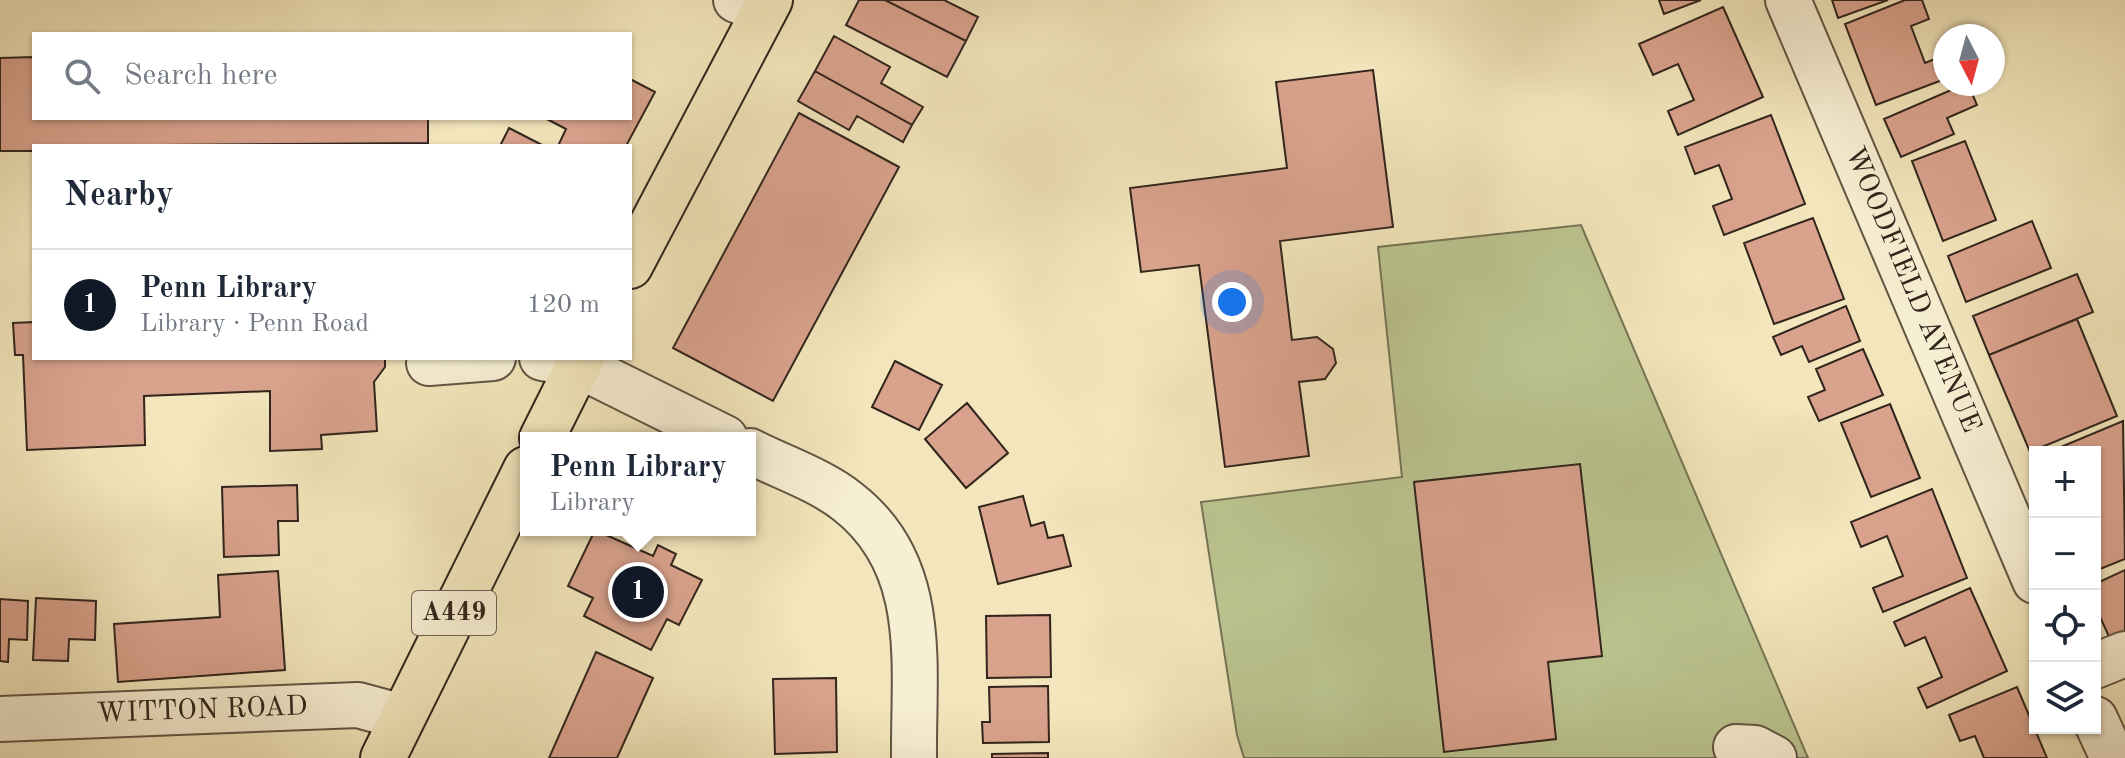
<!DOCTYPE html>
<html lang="en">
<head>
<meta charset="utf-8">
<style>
	body { margin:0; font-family:"Old Standard TT",serif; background:#f2f2f3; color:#1f2937 }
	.controls { position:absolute; right:24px; bottom:24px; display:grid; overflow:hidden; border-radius:0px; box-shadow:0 2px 6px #0004 }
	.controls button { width:72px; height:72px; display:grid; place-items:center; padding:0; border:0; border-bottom:2px solid #e0e1e3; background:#fff; color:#1f2937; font:40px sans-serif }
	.compass { position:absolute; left:1933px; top:24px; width:72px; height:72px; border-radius:50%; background:#fff; box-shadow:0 2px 6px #0004; rotate:174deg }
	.you { position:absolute; left:1232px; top:302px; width:28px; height:28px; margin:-20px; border:6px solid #fff; border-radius:50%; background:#1a73e8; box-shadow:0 0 0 12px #1a73e833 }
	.badge { display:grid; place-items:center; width:52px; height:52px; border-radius:50%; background:#111827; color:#fff; font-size:26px; font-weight:700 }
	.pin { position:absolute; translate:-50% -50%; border:4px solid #fff; box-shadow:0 2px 8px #0006 }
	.popup { position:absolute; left:520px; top:432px; width:236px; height:104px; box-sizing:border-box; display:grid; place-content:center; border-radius:0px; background:#fff; filter:drop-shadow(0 2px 6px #0005); font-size:26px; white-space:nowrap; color:#747a83 }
	.popup b { font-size:30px; color:#1f2937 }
	.popup::after { content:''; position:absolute; left:50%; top:100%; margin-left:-16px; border:16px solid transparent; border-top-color:#fff }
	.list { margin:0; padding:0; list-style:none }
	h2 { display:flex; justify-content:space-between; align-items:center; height:104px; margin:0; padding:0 32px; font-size:34px }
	h2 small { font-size:26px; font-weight:400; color:#747a83 }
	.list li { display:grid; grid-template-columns:52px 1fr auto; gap:24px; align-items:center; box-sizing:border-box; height:112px; padding:0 32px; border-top:2px solid #e0e1e3 }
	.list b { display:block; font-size:30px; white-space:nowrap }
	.list p { margin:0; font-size:26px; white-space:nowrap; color:#747a83 }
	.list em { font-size:26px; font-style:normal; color:#747a83 }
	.icon { flex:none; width:44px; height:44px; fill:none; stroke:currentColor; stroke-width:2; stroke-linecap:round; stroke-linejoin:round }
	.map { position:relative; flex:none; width:2125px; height:758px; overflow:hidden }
	.search { position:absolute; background:#fff; box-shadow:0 2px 6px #0004; left:32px; top:32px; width:600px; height:88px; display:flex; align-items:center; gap:20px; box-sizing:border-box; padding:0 28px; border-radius:0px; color:#747a83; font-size:30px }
	.panel { position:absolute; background:#fff; box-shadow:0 2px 6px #0004; left:32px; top:144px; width:600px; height:216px; border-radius:0px }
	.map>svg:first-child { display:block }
	.green { fill:#bbc591; stroke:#767556; stroke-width:2 }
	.building { fill:#d9a28d; stroke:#31251c; stroke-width:2 }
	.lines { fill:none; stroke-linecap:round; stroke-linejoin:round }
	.minor-casing { stroke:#625544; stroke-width:48 }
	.highway-casing { stroke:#31251c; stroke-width:48 }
	.minor { stroke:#f7efd3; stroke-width:44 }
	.highway { stroke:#f3e6bc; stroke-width:44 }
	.labels { text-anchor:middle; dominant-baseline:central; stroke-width:7; stroke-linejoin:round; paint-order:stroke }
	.shield { fill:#f7efd3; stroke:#6c6253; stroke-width:2 }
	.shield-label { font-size:26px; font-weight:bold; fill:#31251c }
	.street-label { font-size:28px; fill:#31251c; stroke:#f7efd3 }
</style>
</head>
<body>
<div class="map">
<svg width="2125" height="758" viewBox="0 0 2125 758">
	<rect width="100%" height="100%" fill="#f3e6bc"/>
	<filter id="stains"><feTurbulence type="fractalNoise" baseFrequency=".0025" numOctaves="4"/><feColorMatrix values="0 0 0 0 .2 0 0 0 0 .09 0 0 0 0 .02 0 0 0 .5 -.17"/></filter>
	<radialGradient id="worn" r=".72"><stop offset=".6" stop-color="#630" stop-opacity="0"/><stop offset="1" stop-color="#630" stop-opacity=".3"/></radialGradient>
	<!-- green -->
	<path class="green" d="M1581,225L1808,758H1244L1237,735L1201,502L1402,477L1378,247Z"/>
	<!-- building -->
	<path class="building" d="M859,0H885L966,41L947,77L846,25Z
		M885,0H944L978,17L966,41Z
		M1659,0H1701L1664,14Z
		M1832,0H1888L1838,18Z
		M1905,0H1922L1929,19L1911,26L1925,63L1945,55V79L1876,105L1845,24Z
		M1723,7L1763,97L1678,135L1668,111L1694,100L1678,64L1653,75L1639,44Z
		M834,36L890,67L881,83L923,107L912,125L815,71Z
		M34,57V118H428V143L34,146V151H0V58Z
		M1373,70L1393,227L1280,241L1292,340L1317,337L1333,349L1336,363L1325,379L1299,382L1309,456L1225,467L1199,265L1141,272L1130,188L1287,168L1276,82Z
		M815,71L912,125L903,142L857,116L849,130L798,101Z
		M630,79L655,92L626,146H558L566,129L545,118H630Z
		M1965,84H1968L1977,105L1947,118L1954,134L1901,157L1884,119Z
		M799,113L899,167L773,401L673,348Z
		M1771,115L1805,204L1724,235L1713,206L1732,199L1719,165L1695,174L1685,147Z
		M509,128L544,146H500Z
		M1965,141L1996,220L1943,241L1912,161Z
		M1813,218L1844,299L1774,324L1744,243Z
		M2032,221L2051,268L1966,302L1948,256Z
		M2077,274L2093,312L1989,355L1973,316Z
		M1846,306L1860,341L1809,362L1802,346L1781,355L1773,337Z
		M2077,319L2117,416L2030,452L1989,355Z
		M34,322V358H385V367L374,382L377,431L321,435L322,449L270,451V391L144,396L145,445L27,450L23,355H15L13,323Z
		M1863,349L1883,395L1819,421L1808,397L1825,390L1816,369Z
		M895,361L942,385L919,430L872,407Z
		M967,403L1008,453L966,488L925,439Z
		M1890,404L1920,478L1871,497L1841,423Z
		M2123,421L2125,559L2095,571V452H2049Z
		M1580,464L1602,656L1548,662L1556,739L1444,752L1414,482Z
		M297,485L298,521H278L279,555L224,557L222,487Z
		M1932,489L1967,578L1883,612L1873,588L1903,576L1887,536L1861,547L1851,522Z
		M1023,496L1031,526L1044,522L1048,538L1063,535L1071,566L998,584L979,507Z
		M595,530L653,556L658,545L676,554L671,565L702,580L679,625L667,619L651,650L584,616L593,598L568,586Z
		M2125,570V635L2111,641L2095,606V584Z
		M278,571L285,670L118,682L114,624L220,617L218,575Z
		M1970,588L2007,671L1927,708L1918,688L1942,677L1925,637L1905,646L1894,622Z
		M36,598L96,601L95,640L69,639L68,661L33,660Z
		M0,599L28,601L27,640L9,639L8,662L0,661Z
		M1050,615L1051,677L987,678L986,616Z
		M596,652L653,678L617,758H549Z
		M836,678L837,752L775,754L773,679Z
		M1048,686L1049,742L983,743L982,722H990L989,687Z
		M2017,687L2047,758H1984L1975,736L1960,741L1949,715Z
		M1048,753V758H992V754Z"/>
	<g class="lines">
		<!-- minor casing -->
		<g class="minor-casing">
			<path id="minor" d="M736,0L764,11
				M1788,0L2035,581
				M542,358L578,365L725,438
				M429,363L493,358
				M750,451C781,467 821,480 848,502C930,566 913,666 914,758
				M2095,666L2125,654
				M0,719L358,705L402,717
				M2095,719L2113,758
				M1736,747L1755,748L1774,758"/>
		</g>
		<!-- highway casing -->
		<g class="highway-casing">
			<path id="highway" d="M630,266L770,0
				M542,438L582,358
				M383,758L526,469"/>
		</g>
		<!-- minor -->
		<use href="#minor" class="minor"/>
		<!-- highway -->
		<use href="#highway" class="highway"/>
	</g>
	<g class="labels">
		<!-- shield labels -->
		<rect class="shield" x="412" y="591" width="84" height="44" rx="6"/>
		<g class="shield-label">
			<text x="454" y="613">A449</text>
		</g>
		<!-- street labels -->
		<g class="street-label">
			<text transform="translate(1912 290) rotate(67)">WOODFIELD AVENUE</text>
			<text transform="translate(202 711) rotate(-2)">WITTON ROAD</text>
		</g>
	</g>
	<rect width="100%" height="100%" filter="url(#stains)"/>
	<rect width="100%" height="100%" fill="url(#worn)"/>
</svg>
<div class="controls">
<button>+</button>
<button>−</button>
<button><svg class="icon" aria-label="locate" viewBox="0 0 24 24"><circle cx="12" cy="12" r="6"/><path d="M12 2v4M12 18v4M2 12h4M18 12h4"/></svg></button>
<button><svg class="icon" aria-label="layers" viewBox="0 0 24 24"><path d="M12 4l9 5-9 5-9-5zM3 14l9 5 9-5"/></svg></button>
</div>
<svg class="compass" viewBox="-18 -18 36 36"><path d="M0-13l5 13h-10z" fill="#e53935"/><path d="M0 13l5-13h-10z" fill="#747a83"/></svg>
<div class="you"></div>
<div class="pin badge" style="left:638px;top:592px">1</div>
<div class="popup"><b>Penn Library</b>Library</div>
<div class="search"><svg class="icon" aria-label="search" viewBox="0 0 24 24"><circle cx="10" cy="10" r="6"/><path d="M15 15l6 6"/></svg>Search here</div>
<section class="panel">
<h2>Nearby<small></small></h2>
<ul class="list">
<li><span class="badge">1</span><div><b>Penn Library</b><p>Library · Penn Road</p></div><em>120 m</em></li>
</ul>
</section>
</div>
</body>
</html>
